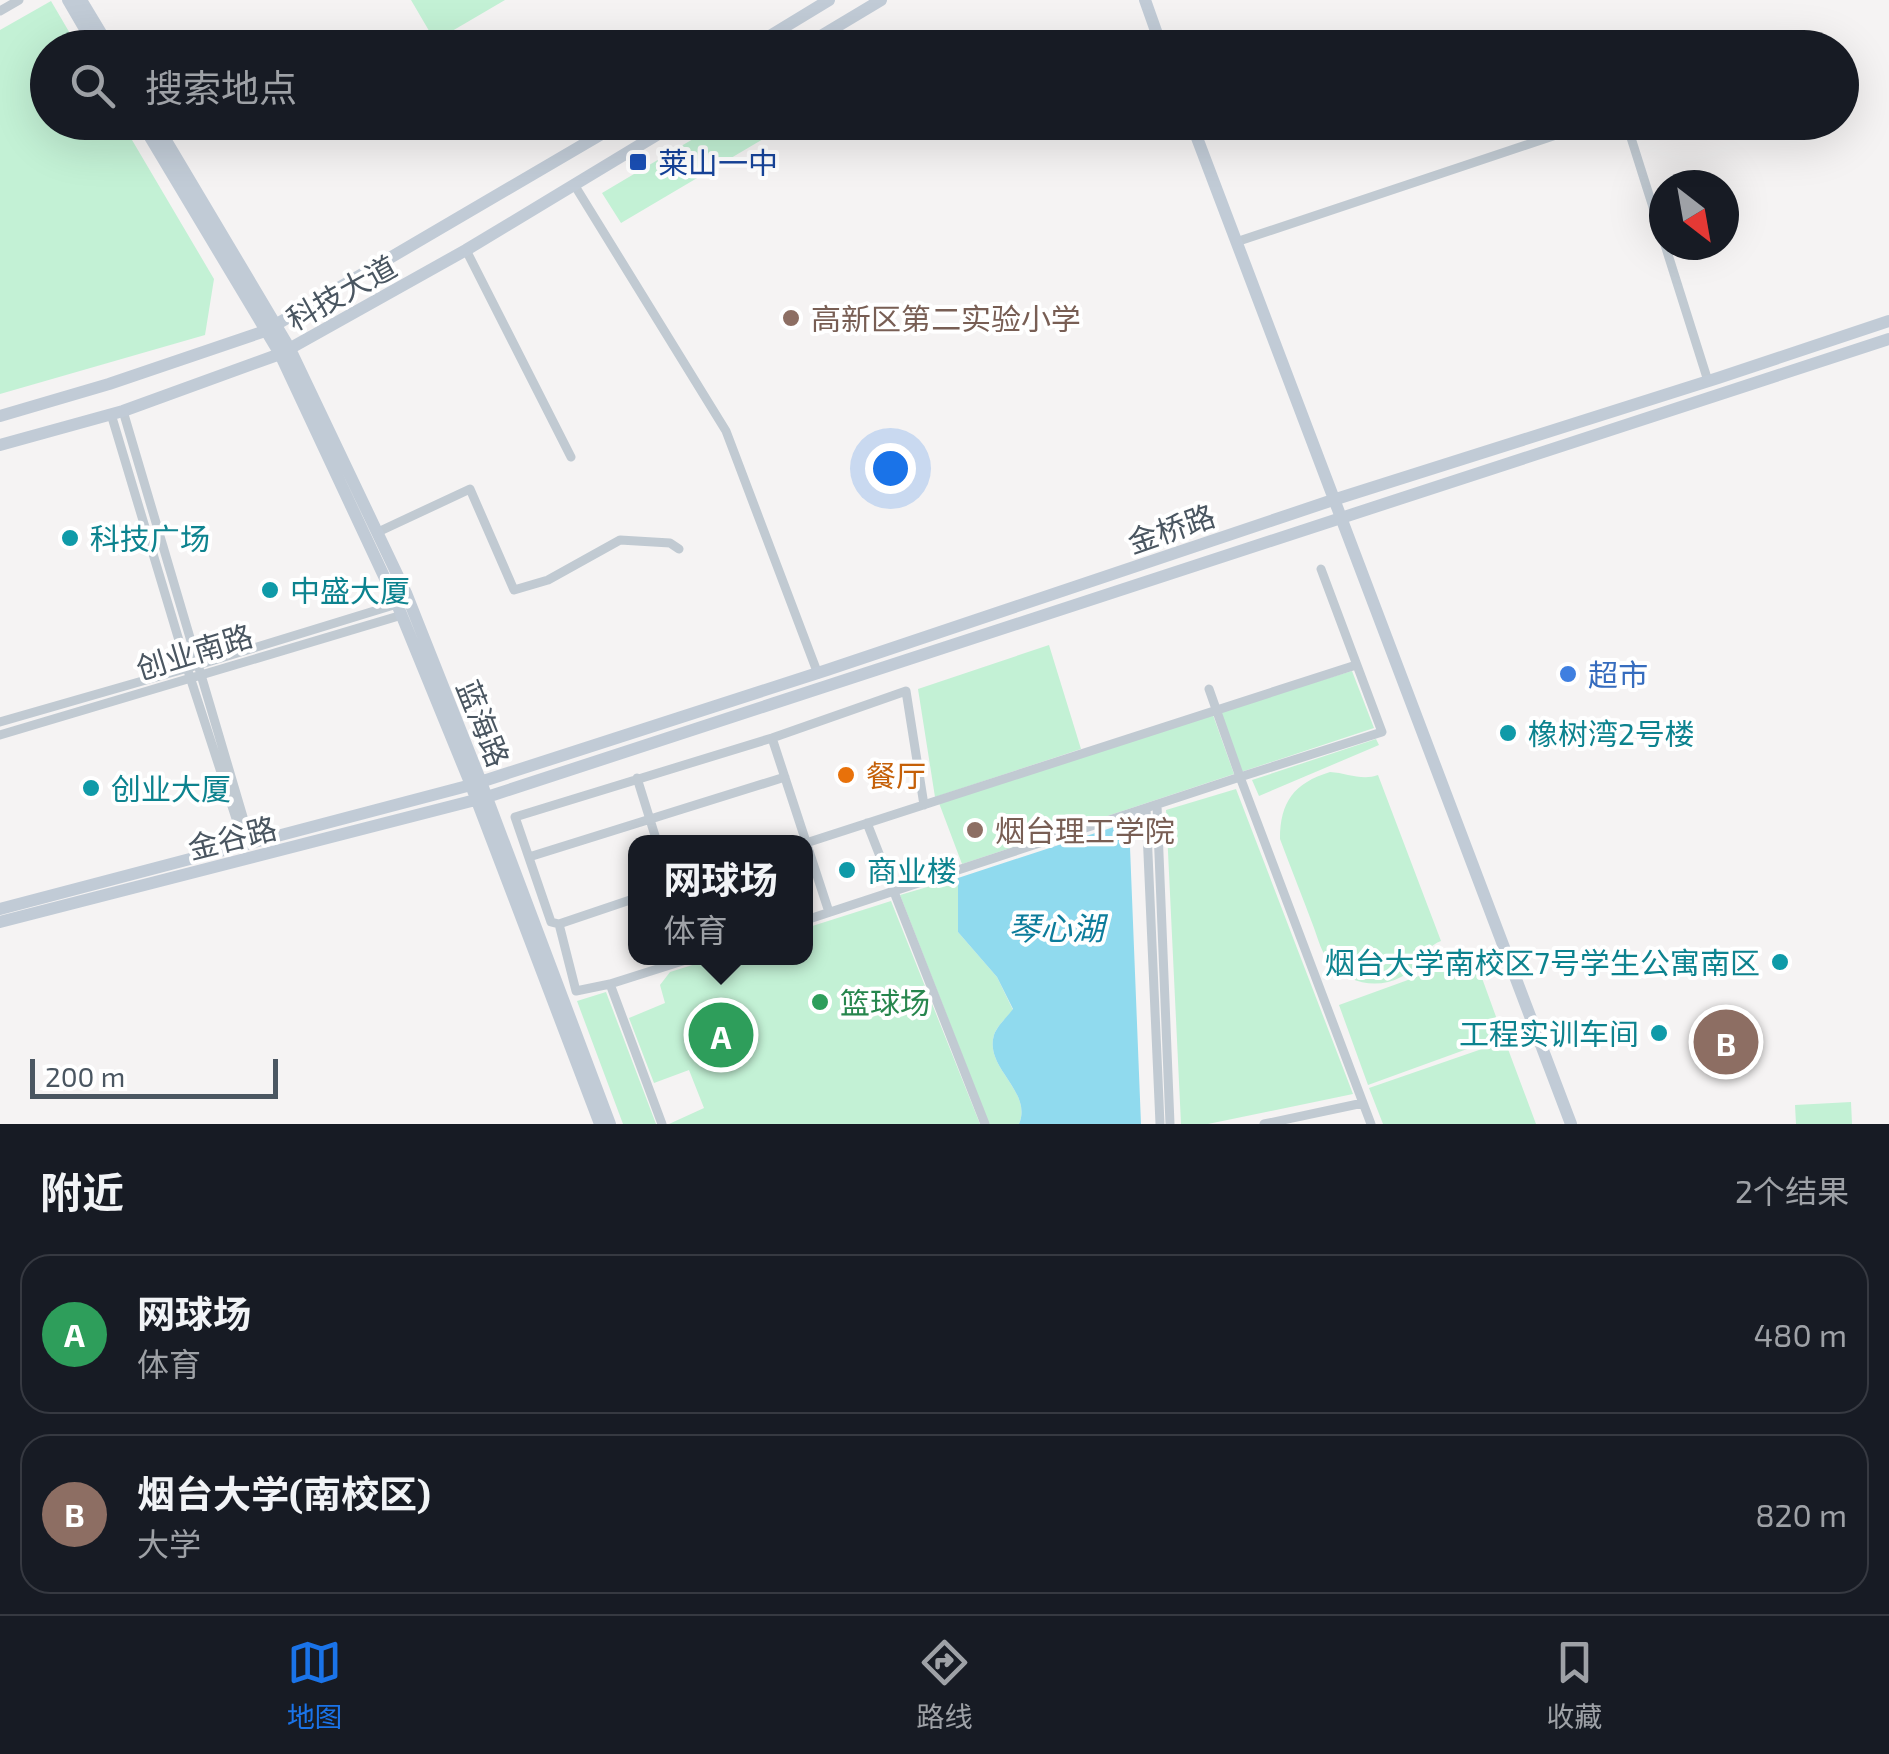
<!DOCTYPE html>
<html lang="zh">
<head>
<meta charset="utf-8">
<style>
	body { margin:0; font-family:"Exo 2","Noto Sans SC",sans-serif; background:#242831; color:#f1f3f6 }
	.compass { position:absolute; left:1649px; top:170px; width:90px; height:90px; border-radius:50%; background:#171b24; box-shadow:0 10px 40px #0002; rotate:149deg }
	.scale { position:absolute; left:30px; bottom:25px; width:248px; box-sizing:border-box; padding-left:10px; border:5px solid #4a5661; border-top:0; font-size:28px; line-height:35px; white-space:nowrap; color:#4a5661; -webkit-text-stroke:8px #fff; paint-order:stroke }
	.you { position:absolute; left:890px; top:468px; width:35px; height:35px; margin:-25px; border:8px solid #fff; border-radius:50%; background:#1a73e8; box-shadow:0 0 0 15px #1a73e833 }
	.badge { display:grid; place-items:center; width:65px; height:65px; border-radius:50%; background:#1a73e8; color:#fff; font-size:32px; font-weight:700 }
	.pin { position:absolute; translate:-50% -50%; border:5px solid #fff; box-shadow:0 2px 10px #0006 }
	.popup { position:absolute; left:628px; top:835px; width:185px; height:130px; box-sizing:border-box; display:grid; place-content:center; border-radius:20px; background:#171b24; filter:drop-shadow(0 2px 8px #0005); font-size:32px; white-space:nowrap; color:#9ea1a6 }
	.popup b { font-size:38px; color:#f1f3f6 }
	.popup::after { content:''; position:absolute; left:50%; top:100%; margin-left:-20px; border:20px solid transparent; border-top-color:#171b24 }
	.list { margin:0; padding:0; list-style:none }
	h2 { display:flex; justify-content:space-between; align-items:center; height:130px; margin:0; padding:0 40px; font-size:42px }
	h2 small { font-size:32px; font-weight:400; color:#9ea1a6 }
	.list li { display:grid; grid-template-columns:65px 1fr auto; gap:30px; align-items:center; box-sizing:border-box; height:160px; margin:0 20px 20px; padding:0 20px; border:2px solid #363941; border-radius:30px }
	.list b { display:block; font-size:38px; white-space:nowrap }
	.list p { margin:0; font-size:32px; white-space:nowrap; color:#9ea1a6 }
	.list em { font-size:32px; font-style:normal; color:#9ea1a6 }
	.icon { flex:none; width:55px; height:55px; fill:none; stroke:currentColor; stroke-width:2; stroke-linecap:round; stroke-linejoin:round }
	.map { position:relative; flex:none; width:1889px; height:1124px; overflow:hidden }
	.search { position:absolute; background:#171b24; box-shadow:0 10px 40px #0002; left:30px; right:30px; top:30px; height:110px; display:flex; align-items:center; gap:25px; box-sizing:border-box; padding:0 35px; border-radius:55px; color:#9ea1a6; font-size:38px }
	.sheet { height:490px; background:#171b24 }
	nav { display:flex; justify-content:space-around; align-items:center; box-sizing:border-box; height:140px; border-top:2px solid #363941; background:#171b24; font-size:28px; color:#9ea1a6 }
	nav a { display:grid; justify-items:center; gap:5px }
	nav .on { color:#1a73e8 }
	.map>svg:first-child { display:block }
	.green { fill:#c3f1d5 }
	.water { fill:#90daee }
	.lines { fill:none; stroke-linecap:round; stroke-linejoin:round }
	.street { stroke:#c1cad2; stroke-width:9 }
	.secondary { stroke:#c1cbd6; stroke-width:12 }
	.transit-dot { fill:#1a4fb4; stroke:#fff; stroke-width:4 }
	.education-dot { fill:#8d6e63; stroke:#fff; stroke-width:4 }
	.culture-dot { fill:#0f9aa8; stroke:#fff; stroke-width:4 }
	.shop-dot { fill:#3f7fe0; stroke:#fff; stroke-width:4 }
	.food-dot { fill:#e8710a; stroke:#fff; stroke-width:4 }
	.leisure-dot { fill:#2e9e5b; stroke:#fff; stroke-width:4 }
	.labels { text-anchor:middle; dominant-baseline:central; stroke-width:8; stroke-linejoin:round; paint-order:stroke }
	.transit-label { font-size:30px; fill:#164399; stroke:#fff; text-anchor:start }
	.street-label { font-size:30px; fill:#4a5661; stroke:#fff }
	.education-label { font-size:30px; fill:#785e54; stroke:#fff; text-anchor:start }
	.culture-label { font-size:30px; fill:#0d838f; stroke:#fff; text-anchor:start }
	.shop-label { font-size:30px; fill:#366cbe; stroke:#fff; text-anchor:start }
	.food-label { font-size:30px; fill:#c56008; stroke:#fff; text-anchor:start }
	.leisure-label { font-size:30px; fill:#27864d; stroke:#fff; text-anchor:start }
	.water-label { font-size:32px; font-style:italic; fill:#0c7c9b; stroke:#fff }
</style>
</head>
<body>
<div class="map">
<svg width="1889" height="1124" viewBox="0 0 1889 1124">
	<rect width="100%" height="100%" fill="#f5f3f3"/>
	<!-- green -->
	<path class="green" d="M411,0H505L435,41Z
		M51,1L78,47L48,48V122L122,123L214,279L205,335L0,394V30Z
		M720,123H769L775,132L621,223L602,193Z
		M1049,645L1081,749L935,797L918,689Z
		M1352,671L1374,728L1241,772L1220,711Z
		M1213,715L1234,774L962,864L939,803Z
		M1376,739L1379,745L1259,796L1252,780Z
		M1330,772C1347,773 1362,781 1378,775L1441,941C1421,949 1419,968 1401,977C1377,990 1347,983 1330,963C1322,954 1318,939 1314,928C1303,898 1291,869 1280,839C1280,802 1294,783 1330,772Z
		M1236,789L1353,1094L1208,1124H1181L1166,810Z
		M958,878V932L997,977L1013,1010C1007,1017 997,1026 994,1035C984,1068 1033,1091 1019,1124H989L900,895Z
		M891,901L980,1124H669L704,1108L689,1070L654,1083L629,1018L665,1003L660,985L670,972L715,958H806V928Z
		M1474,956L1503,1036L1368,1085L1339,1005Z
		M606,992L656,1124H623L577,1001Z
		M1505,1041L1536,1124H1383L1369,1088Z
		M1851,1102L1852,1124H1796L1795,1105Z"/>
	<!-- water -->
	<path class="water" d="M1129,822L1141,1124H1019C1033,1091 984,1068 994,1035C997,1026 1007,1017 1013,1009L997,977L958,932V878Z"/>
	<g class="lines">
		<!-- street -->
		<path class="street" d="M0,11L19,0
			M1626,122L1664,242
			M575,186L726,431L818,674
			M1236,242L1595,122
			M1665,245L1708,381
			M466,250L571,457
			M123,411L251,844
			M111,414L190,677L245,846
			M378,532L470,489L514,590L548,580L620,540L670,543L679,549
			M1209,689L1240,777L1382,732L1321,569
			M0,722L198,665L397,604
			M0,735L402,615
			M772,738L829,912
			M637,778L657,842
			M1157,805L1170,1124
			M1146,809L1160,1124
			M867,823L985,1124
			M806,843L1356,665
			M529,857L785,777
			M806,920L1240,777L1371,1124
			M559,924L551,922L515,817L772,738L906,691L924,805
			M610,984L576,991L559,924L636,898
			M662,1124L610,984L692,958
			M1264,1124L1363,1103"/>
		<!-- secondary -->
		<path class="secondary" d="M68,0L96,48
			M81,0L110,48
			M1145,0L1162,48
			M750,48L829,0
			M801,48L881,0
			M141,122L280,354L397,604L471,785L600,1124
			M155,122L290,349L406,593L481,782L610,1124
			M1191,122L1571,1124
			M0,416L109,384L265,331L622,122
			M0,445L123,411L280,354L466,250L678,122
			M0,909L471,785L827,670L1333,500L1718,378L1889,321
			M0,922L487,797L1889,339"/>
	</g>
	<!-- markers -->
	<rect class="transit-dot" x="628" y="152" width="20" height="20" rx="5"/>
	<g class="education-dot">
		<circle cx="791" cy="318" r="10"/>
		<circle cx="975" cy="830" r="10"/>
	</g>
	<g class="culture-dot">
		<circle cx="70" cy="538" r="10"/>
		<circle cx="270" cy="590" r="10"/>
		<circle cx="1508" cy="733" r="10"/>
		<circle cx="91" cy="788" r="10"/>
		<circle cx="847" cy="870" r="10"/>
		<circle cx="1780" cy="962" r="10"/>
		<circle cx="1659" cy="1033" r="10"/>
	</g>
	<circle class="shop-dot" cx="1568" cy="674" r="10"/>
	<circle class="food-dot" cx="846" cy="775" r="10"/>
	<circle class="leisure-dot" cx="820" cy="1002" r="10"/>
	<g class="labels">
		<!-- transit labels -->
		<g class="transit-label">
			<text x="658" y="162">莱山一中</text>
		</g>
		<!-- street labels -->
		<g class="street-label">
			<text transform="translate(341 292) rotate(-29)">科技大道</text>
			<text transform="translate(1171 528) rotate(-19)">金桥路</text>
			<text transform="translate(194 651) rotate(-17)">创业南路</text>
			<text transform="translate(484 723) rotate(68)">蓝海路</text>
			<text transform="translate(232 837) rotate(-14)">金谷路</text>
		</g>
		<!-- education labels -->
		<g class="education-label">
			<text x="811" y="318">高新区第二实验小学</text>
			<text x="995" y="830">烟台理工学院</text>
		</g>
		<!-- culture labels -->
		<g class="culture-label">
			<text x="90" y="538">科技广场</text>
			<text x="290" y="590">中盛大厦</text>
			<text x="1528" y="733">橡树湾2号楼</text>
			<text x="111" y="788">创业大厦</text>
			<text x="867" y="870">商业楼</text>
			<text x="1760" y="962" text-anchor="end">烟台大学南校区7号学生公寓南区</text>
			<text x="1639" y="1033" text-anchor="end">工程实训车间</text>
		</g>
		<!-- shop labels -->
		<g class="shop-label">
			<text x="1588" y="674">超市</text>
		</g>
		<!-- food labels -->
		<g class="food-label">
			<text x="866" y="775">餐厅</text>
		</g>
		<!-- leisure labels -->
		<g class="leisure-label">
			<text x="840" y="1002">篮球场</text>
		</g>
		<!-- water labels -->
		<g class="water-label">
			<text x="1056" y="927">琴心湖</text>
		</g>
	</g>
</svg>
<svg class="compass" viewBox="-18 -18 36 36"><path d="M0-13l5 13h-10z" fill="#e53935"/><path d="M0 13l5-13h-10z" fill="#9ea1a6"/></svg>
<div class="scale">200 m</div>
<div class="you"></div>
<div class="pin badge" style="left:721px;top:1035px;background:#2e9e5b">A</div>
<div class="popup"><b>网球场</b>体育</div>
<div class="pin badge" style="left:1726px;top:1042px;background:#8d6e63">B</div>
<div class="search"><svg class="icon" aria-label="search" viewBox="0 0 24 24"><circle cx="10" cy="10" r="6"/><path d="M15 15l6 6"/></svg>搜索地点</div>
</div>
<section class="sheet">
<h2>附近<small>2个结果</small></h2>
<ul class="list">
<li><span class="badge" style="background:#2e9e5b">A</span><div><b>网球场</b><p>体育</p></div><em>480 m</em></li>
<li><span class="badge" style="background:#8d6e63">B</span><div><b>烟台大学(南校区)</b><p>大学</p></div><em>820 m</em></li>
</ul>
</section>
<nav>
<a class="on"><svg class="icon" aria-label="map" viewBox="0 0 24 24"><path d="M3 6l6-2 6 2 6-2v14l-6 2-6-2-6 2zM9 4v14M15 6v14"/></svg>地图</a>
<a><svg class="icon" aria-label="directions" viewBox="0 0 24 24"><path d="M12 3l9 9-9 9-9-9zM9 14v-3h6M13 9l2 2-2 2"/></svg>路线</a>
<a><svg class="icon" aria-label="saved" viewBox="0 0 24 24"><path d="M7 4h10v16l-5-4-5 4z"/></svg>收藏</a>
</nav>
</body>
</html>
